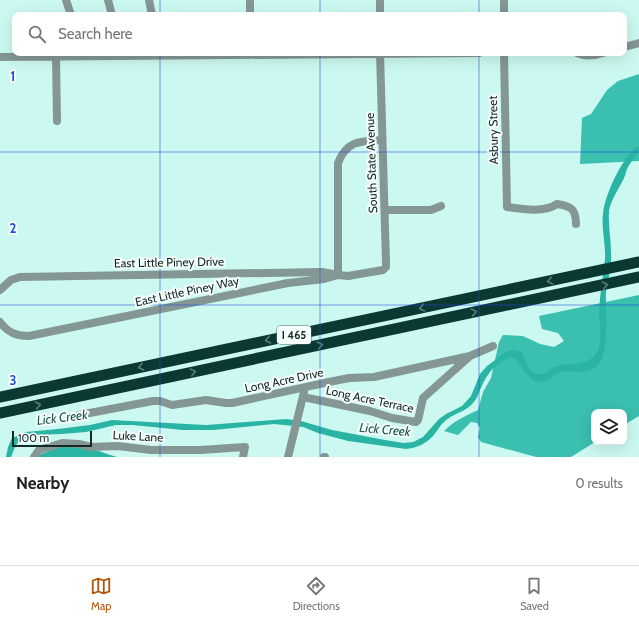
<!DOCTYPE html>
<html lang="en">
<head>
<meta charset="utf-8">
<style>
	body { margin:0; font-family:Cabin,sans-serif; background:#f2f2f2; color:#222 }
	.controls { position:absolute; right:12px; bottom:12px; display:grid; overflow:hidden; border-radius:8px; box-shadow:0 4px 16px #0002 }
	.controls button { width:36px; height:36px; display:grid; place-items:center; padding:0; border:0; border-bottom:1px solid #e0e0e0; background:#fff; color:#222; font:20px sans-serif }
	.scale { position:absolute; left:12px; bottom:10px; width:80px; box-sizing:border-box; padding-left:4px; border:2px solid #162825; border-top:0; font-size:11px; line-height:14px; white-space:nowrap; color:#162825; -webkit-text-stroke:3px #f5fefc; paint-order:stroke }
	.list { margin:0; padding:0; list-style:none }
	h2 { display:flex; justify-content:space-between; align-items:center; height:52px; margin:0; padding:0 16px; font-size:17px }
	h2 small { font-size:13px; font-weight:400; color:#767676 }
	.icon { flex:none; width:22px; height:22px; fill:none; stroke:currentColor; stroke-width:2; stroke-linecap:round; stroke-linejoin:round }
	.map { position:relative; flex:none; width:639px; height:457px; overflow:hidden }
	.search { position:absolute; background:#fff; box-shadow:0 4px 16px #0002; left:12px; right:12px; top:12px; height:44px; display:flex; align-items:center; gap:10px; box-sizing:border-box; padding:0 14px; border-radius:8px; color:#767676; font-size:15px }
	.sheet { height:108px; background:#fff }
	nav { display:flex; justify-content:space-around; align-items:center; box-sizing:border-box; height:56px; border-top:1px solid #e0e0e0; background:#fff; font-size:11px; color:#767676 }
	nav a { display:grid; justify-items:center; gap:2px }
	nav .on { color:#b45309 }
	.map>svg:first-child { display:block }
	.forest { fill:#3bbfaf }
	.water { fill:#2ab4a4 }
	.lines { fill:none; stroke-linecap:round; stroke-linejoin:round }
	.minor { stroke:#849794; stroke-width:8 }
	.highway { stroke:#0a3833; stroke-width:11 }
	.oneway { stroke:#5c7d79 }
	.grid { fill:none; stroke:#1d4ed8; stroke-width:1; stroke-opacity:0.55 }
	.labels { text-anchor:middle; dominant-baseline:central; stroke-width:4; stroke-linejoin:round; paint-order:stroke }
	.shield { fill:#f5fefc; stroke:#596866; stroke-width:1 }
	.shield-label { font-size:11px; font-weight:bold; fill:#162825 }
	.street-label { font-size:12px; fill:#162825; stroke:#f5fefc }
	.water-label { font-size:13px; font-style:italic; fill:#20564f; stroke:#f5fefc }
	.grid-label { font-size:13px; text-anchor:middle; font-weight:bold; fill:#1d4ed8; stroke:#f5fefc; stroke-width:4; stroke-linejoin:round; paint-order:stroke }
</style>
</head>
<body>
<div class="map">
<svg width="639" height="457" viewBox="0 0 639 457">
	<rect width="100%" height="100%" fill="#cbf9f1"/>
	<!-- forest -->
	<path class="forest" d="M639,74V161L580,164L582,118L591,114L607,90L618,81Z
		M639,295V416L624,425V412H594V442H595L571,457H536L481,442L478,437L480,428L477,423L471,422L458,435L444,431C454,421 465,416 478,410L483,392L491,378L499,342L503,335L523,336L540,344L554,347L564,341L558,333L542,329L539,316Z"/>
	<!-- water -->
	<path class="water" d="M639,146C639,156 633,158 628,167C626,170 626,174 624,178C619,189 611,199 609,211C608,226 611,239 611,253C612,266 608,279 606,292C605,309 611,359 595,368C586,374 575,371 565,371C557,371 554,376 547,380C530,389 522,364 513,357C497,361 487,373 481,388C479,391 478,396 476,399C467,412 461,410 449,418C442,422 438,430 433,436C426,444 416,448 406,449L348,441L318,433L303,427L274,424L214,430H183L132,425H116L86,432L62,434L34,435L27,437L18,442L15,447L11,457H6L8,447L12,438L26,432L58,429L90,425L112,420L206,425L286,419L301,421L332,430L385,440L404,443L413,442L423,437L439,419L446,414L462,406L471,396L480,374L487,366L506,352L514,350L521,352C527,361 529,376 542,374C548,373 552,367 558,366C570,362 586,366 595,355C604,344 599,324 599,311C600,293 603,277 605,259C606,244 601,229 603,214C604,197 623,154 639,146Z
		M60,447C72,446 87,447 99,451C104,453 110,455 117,457H37L41,454Z"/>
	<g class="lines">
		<!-- minor -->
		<path class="minor" d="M66,0L71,15
			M108,0L112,15
			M149,0L152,15
			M250,0V15
			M380,0V15
			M504,0V15
			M624,47L639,43
			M504,53L507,207C521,209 545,213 557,204C571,206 576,209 576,224
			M577,53C586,57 594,56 603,53
			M0,57L479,53
			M56,57L57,121
			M385,210H431L441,206
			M0,290L11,280L20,277L322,272L338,275V163C347,140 361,141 382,140
			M0,322C8,333 17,336 29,336L288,283L324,279L338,275L348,276L383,270L386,267V263L380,53
			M303,397L370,411L392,418L416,422L418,420L423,398L470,356
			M79,415L153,401H160L172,405L206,400L226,403H232L329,382L349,378L374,377L470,356L493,346
			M34,457L39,450L62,443L79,444L91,447L118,446L151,450H200L245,447L243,457
			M288,457L304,392
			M324,457H325"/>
		<!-- highway -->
		<path class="highway" d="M0,397L639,262
			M0,413L639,277"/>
	</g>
	<!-- one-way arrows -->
	<defs><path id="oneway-chevron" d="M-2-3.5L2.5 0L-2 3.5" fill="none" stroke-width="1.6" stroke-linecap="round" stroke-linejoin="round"/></defs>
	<g class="oneway">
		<use href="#oneway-chevron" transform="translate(550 281) rotate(168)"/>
		<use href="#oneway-chevron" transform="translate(605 285) rotate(-12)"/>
		<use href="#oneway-chevron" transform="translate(422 308) rotate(168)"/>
		<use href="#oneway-chevron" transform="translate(474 312) rotate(-12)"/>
		<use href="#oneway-chevron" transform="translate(268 340) rotate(168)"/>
		<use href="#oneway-chevron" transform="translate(320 345) rotate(-12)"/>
		<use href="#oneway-chevron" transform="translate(141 367) rotate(168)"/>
		<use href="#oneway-chevron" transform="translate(193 372) rotate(-12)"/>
		<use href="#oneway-chevron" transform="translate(38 405) rotate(-12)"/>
	</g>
	<!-- grid -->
	<path class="grid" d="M160,0V15M320,0V15M479,0V15M160,53V457M320,53V457M479,53V457M0,152H639M0,305H639"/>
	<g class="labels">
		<!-- shield labels -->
		<rect class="shield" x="277" y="326" width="34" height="18" rx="3"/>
		<g class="shield-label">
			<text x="294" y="335">I 465</text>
		</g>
		<!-- street labels -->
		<g class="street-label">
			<text transform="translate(493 130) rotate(-91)">Asbury Street</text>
			<text transform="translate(371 163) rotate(-92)">South State Avenue</text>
			<text transform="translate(169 262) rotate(-1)">East Little Piney Drive</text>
			<text transform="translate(187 291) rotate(-12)">East Little Piney Way</text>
			<text transform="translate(284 380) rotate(-12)">Long Acre Drive</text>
			<text transform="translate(370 399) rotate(12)">Long Acre Terrace</text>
			<text transform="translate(138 436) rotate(3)">Luke Lane</text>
		</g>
		<!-- water labels -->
		<g class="water-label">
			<text transform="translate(62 417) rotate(-7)">Lick Creek</text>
			<text transform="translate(385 429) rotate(5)">Lick Creek</text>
		</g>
	</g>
	<g class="grid-label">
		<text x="13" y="81">1</text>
		<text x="13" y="233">2</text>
		<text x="13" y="385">3</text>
	</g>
</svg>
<div class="controls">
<button><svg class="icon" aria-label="layers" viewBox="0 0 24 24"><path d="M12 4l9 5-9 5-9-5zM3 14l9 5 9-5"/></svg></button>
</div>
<div class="scale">100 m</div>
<div class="search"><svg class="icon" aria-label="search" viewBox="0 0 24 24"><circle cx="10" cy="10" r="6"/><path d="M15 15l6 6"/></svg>Search here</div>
</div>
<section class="sheet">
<h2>Nearby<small>0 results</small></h2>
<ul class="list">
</ul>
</section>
<nav>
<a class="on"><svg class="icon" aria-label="map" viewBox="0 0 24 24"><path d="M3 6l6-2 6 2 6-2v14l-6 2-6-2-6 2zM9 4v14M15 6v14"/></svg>Map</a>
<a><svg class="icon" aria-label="directions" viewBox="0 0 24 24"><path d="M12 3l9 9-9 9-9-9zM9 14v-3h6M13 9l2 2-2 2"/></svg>Directions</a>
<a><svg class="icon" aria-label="saved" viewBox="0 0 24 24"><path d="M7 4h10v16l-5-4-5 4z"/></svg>Saved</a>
</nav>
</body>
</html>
